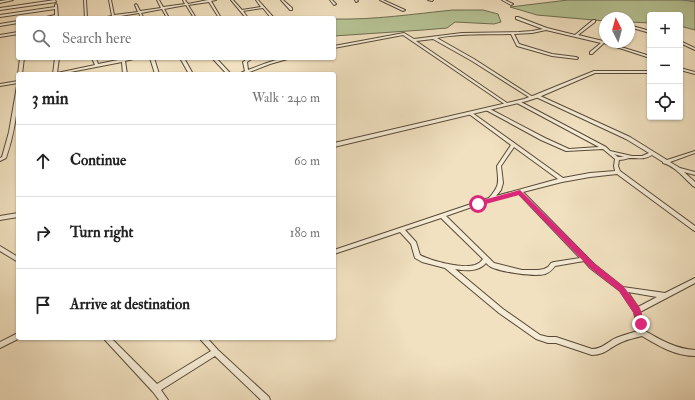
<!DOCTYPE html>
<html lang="en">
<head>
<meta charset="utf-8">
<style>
	body { margin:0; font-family:"IM FELL Double Pica",serif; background:#f6f6f6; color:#222 }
	.controls { position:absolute; right:12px; top:12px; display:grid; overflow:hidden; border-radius:4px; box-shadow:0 1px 3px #0004 }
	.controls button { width:36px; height:36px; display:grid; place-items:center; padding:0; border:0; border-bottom:1px solid #e0e0e0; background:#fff; color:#222; font:20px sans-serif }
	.compass { position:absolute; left:599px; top:12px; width:36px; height:36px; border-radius:50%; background:#fff; box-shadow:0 1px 3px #0004; rotate:354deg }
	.stop { position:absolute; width:12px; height:12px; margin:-9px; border:3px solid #db2777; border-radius:50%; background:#fff }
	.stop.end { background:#db2777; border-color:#fff; box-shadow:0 1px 4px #0008 }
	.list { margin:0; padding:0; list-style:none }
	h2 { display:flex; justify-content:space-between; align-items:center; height:52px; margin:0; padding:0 16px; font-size:17px }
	h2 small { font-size:13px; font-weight:400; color:#767676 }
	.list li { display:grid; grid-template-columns:26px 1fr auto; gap:12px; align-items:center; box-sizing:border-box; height:72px; padding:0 16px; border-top:1px solid #e0e0e0 }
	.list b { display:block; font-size:15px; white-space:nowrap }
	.list em { font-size:13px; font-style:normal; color:#767676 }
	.icon { flex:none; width:22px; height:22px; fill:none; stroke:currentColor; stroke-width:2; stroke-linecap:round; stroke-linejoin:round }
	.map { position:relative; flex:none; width:695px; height:400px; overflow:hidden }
	.search { position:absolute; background:#fff; box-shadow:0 1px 3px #0004; left:16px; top:16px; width:320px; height:44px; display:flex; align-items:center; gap:10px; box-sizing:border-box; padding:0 14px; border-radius:4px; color:#767676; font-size:15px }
	.panel { position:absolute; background:#fff; box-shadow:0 1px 3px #0004; left:16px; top:72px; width:320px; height:268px; border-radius:4px }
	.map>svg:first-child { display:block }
	.green { fill:#b6c395; stroke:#6e6d50 }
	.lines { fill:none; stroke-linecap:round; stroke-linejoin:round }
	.stream { stroke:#6e7976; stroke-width:1 }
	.minor-casing { stroke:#584a39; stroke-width:2 }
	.tertiary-casing { stroke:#584a39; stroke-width:2 }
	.minor { fill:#f6ecd6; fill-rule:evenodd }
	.tertiary { fill:#f6ecd6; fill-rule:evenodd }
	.route { fill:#db2777 }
</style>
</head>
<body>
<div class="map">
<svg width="695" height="400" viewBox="0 0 695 400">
	<rect width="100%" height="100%" fill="#f1e1c0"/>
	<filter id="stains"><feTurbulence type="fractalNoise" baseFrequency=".005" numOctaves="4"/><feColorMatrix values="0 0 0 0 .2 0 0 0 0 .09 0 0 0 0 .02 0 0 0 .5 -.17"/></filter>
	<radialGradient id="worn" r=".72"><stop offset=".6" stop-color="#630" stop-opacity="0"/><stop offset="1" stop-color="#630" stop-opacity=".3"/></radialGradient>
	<!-- green -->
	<path class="green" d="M568,0H695V30L680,26V15H650V23L630,22L629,18H605V21L537,15L510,7Z
		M453,10H483L498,14L501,22L494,24L455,22L447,28L423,30L334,36V19C374,20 413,14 453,10Z"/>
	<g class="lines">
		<!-- stream -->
		<path class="stream" d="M683,0L695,2"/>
		<!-- minor casing -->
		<g class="minor-casing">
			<path id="minor" d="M7,0H13L0,3V1Z
				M55,0L56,2L0,10V8Z
				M84,0H86L87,18H85Z
				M109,0H111L114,15L138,12L135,5L136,4L137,5L140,11L161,8L157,0H159L163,7L185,4L183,0H185L188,4L208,0H216L211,1L221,18H219L209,2L188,5L196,18H194L186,5L164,9L169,18H167L162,9L141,13L143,17L142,18H141L139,13L108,18H102L112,16Z
				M231,0H233L242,10L261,7L256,0H258L274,18H271L263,8L243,11L248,18H246Z
				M281,0H283L292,8V10H290Z
				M330,0H332L336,4L334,5Z
				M355,0H357L358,1L356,2Z
				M380,0H383L405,10L403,11Z
				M428,0H433L432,1Z
				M502,0H505L513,4L511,5Z
				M56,4L57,5L58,18H56V17L42,18L55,15V9L0,17V15L55,7V5Z
				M516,17H518L547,28L575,35L593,20H595V22L578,35L603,41L605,40V42L650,56V58L604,43L592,54H590V52L601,43L546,30L532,33L514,34L519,44L552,54L576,57L578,58L577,59L552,56L517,46L511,34C486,35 461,33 437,38L474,59L533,97V99H532L472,61L433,39L416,41L507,103V105H506L403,35L334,48V46L404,33L414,39L462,33L519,32L532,31L543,29L516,19Z
				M18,21V23L0,26V24Z
				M629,25L650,31V33L629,27Z
				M18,32V34L0,37V35Z
				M680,41L695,48V50L680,43Z
				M20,58H24L22,74H18Z
				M55,58H59L57,73L95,65L92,58H96L98,64L123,59L138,58L125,61L127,74H123L122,62L60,74H53Z
				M150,58H154L159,74H155Z
				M180,58H184L193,74H189Z
				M212,58H216L231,74H227Z
				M249,58H253L247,62L248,70C262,65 276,58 291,58L270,64L244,74H239L245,71L243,62Z
				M18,81V83L0,86V84Z
				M17,86H18C18,110 14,135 6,158L0,161V158L2,157L9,132Z
				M536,95H538L630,137L667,160L695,151V153L670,162L680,168L695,172V175L684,172L695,182V187L693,186C684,178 675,166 663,163V162L652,155C644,160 638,158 629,158C626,159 622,160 619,160L618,166L620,171L695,226V231L693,230L617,174L590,177L562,182L523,192L594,264L623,287L665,293L695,278V283L640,312L645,331C661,340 676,349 695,350V356C675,356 659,346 642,336C635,338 628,339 622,342C611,346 606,355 592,355L556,343H548L536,339L499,313L445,268L422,262L415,258L411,244L400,232L334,254V250L489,198C501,184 498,182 497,166L511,145L469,114V112H471L563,178L590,173L615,171L614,166L615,159L603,149L566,151L541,140L486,110V108H488L545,138L569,149L599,147L517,103V101H519L606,147L610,151L632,156H642L649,153L626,139L536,97ZM514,147L558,179L496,196L501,190L503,183L501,166ZM614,154L624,157H618ZM518,193L580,258L554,262L551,263L548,267L544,269L538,270H522L494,263L446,216L492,200ZM441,218L483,259C481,262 478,264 475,265C462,269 431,261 420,255L416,242L405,230ZM584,261L590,268L620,291L634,312L638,331C631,333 623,335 616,338C607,342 603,349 592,349L556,337H548L540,335L503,309L455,269C466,271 478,272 486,263C488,265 489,266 491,267C502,272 534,277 545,274C550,272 552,270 555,266ZM628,292L657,297L638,307Z
				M0,246L18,257V262L0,251Z
				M18,333V338H20L0,348V342Z
				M104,338H111L157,384L211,351L201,340L200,338H207L218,350L269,397L270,400H261L215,356L161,390L168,400H159L153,392L105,340Z"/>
		</g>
		<!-- tertiary casing -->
		<g class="tertiary-casing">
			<path id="tertiary" d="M680,68L695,72V74L680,70Z
				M594,71H650V73H595L539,97L527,101L334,147V143L524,99L535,95Z
				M18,213V217L0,220V216Z"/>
		</g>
		<!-- minor -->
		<use href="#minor" class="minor"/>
		<!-- tertiary -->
		<use href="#tertiary" class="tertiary"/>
	</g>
	<!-- route -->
	<path class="route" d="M520,190L595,264L624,287L640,308L645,324L644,326H638L633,312L619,291L590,268L519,195L478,206L475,204L476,202Z"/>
	<rect width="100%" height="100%" filter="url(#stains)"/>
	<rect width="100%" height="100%" fill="url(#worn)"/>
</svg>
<div class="controls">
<button>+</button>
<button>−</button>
<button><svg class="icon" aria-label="locate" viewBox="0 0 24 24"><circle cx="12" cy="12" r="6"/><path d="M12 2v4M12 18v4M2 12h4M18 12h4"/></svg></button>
</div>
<svg class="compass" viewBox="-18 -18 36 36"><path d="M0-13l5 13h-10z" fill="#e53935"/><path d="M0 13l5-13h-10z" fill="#767676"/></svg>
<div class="stop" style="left:478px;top:204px"></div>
<div class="stop end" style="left:641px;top:324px"></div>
<div class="search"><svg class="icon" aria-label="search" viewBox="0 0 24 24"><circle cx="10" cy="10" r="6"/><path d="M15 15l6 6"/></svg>Search here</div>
<section class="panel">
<h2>3 min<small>Walk · 240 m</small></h2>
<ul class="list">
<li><svg class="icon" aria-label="ahead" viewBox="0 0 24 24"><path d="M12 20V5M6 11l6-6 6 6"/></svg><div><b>Continue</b></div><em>60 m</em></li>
<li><svg class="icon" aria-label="right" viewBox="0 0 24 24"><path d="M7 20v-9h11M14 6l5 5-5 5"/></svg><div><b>Turn right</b></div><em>180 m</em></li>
<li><svg class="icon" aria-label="arrive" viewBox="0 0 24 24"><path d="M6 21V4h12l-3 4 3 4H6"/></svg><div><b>Arrive at destination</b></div></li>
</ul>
</section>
</div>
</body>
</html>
